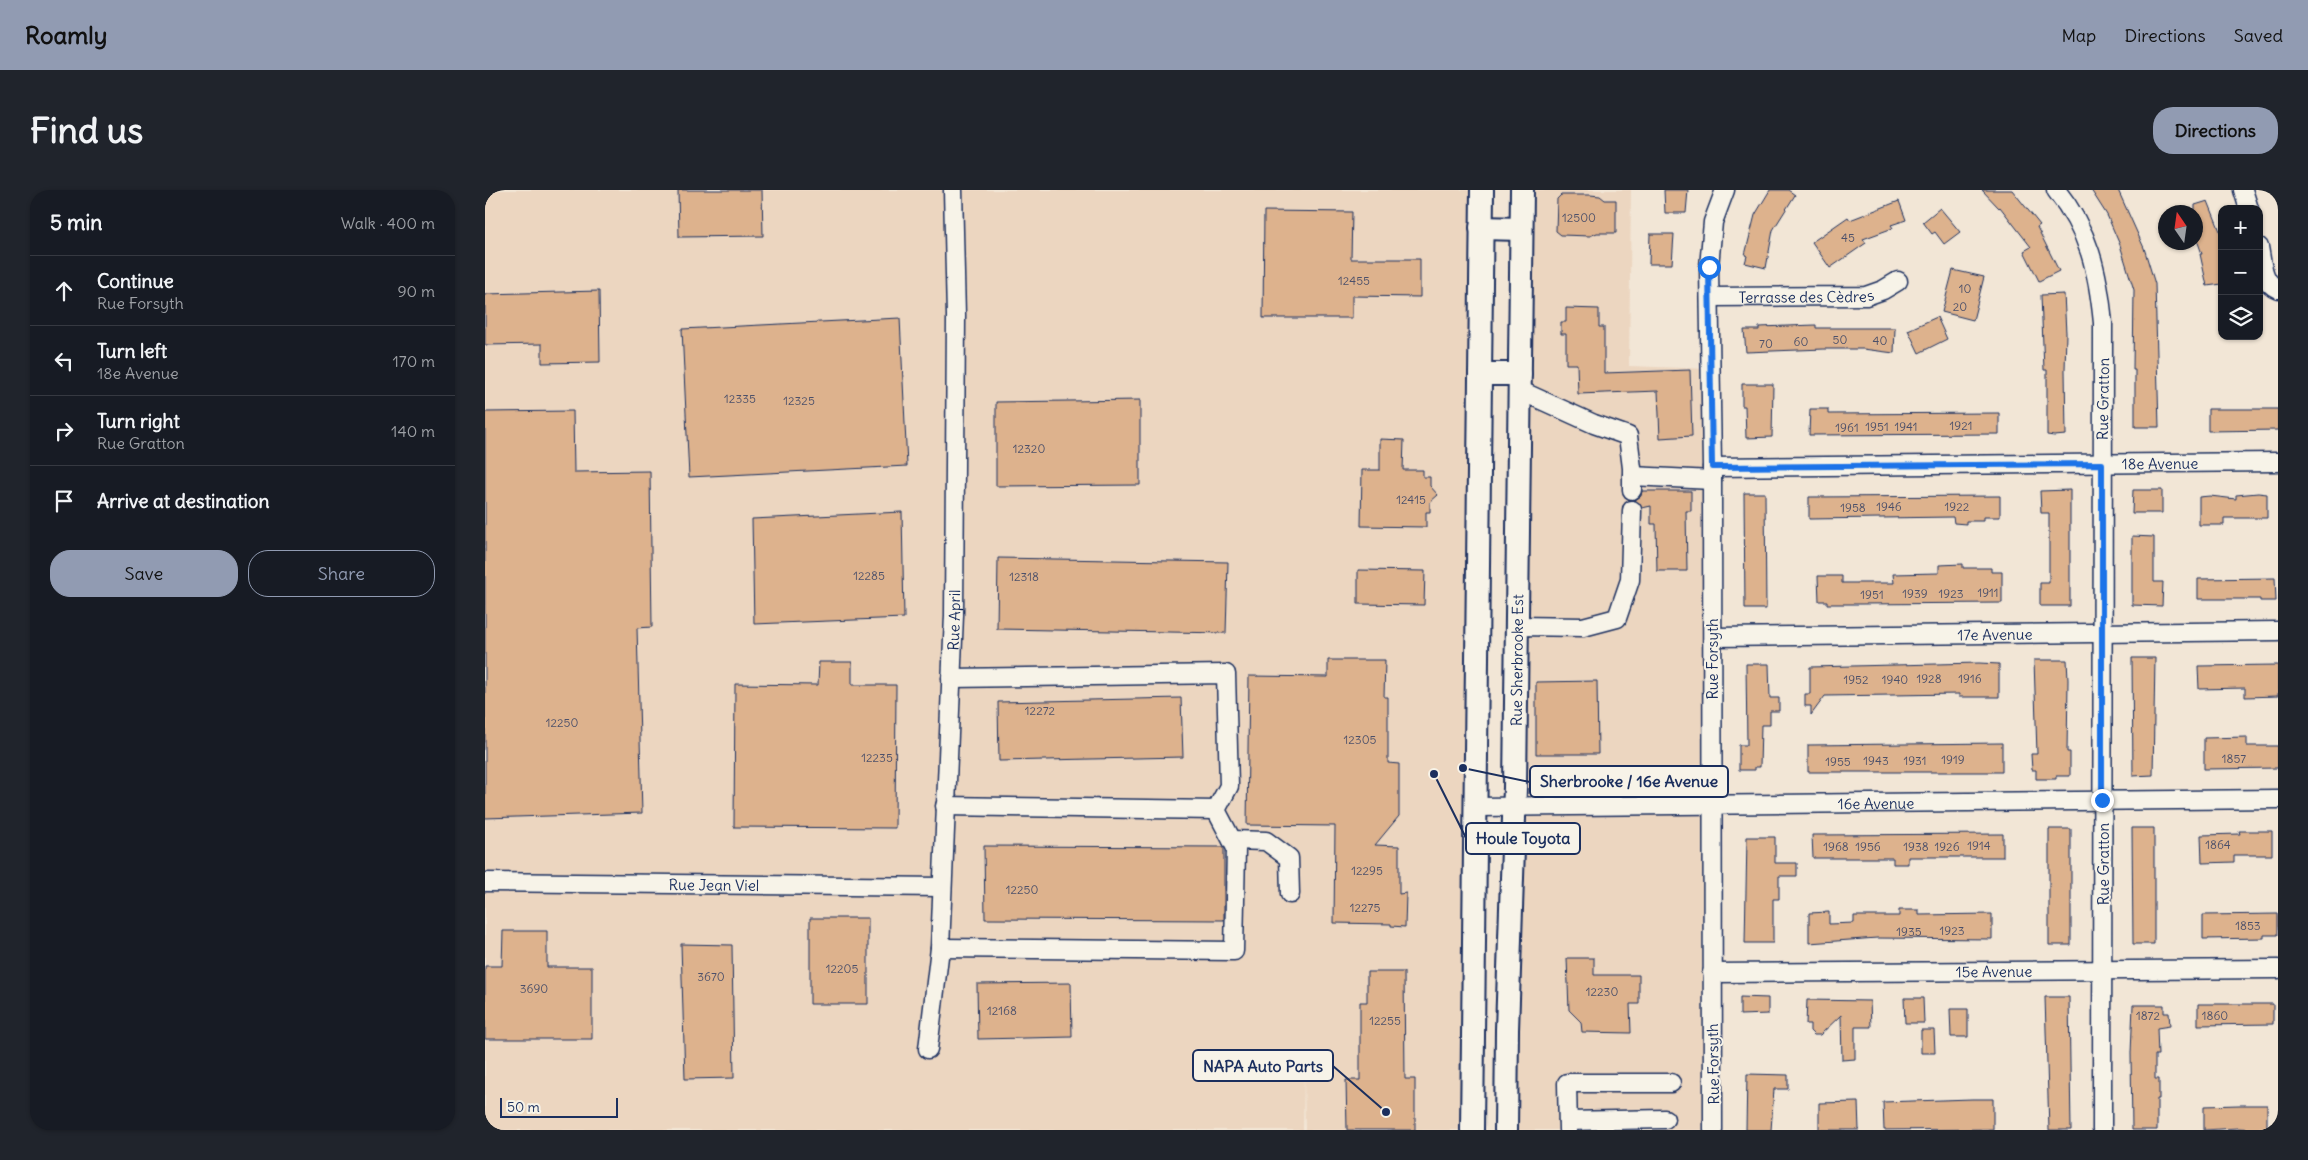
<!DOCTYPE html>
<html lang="en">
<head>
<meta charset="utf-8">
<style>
	body { margin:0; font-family:Delius,sans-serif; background:#20242c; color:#f1f3f6 }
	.controls { position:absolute; right:15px; top:15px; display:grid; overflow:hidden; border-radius:10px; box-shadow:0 1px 4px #0004 }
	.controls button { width:45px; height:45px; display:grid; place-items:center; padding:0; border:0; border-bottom:1px solid #363941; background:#171b24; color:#f1f3f6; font:25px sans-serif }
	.compass { position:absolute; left:1673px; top:15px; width:45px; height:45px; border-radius:50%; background:#171b24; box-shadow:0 1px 4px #0004; rotate:347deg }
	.scale { position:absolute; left:15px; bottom:12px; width:118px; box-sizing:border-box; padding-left:5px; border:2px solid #1b2f5e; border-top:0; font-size:14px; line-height:18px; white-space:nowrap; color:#1b2f5e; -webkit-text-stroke:4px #f7f3e8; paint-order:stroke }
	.stop { position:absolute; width:15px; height:15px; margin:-11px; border:4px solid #1a73e8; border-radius:50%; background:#fff }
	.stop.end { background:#1a73e8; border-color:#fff; box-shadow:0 1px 5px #0008 }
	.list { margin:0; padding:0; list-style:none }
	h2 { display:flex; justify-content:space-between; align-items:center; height:65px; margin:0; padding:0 20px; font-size:21px }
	h2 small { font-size:16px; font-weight:400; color:#9ea1a6 }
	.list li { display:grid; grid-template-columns:32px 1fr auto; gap:15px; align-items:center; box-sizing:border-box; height:70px; padding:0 20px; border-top:1px solid #363941 }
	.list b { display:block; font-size:19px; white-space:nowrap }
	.list p { margin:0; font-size:16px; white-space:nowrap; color:#9ea1a6 }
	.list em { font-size:16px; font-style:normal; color:#9ea1a6 }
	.actions { display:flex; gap:10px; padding:15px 20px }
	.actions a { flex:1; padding:11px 0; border:1px solid #919bb2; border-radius:20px; text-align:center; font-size:18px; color:#919bb2 }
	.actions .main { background:#919bb2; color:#111 }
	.icon { flex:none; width:28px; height:28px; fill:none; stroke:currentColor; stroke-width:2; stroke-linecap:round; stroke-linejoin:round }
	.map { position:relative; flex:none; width:1793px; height:940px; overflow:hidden; border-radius:20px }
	header { display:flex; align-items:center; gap:30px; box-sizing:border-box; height:70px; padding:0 25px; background:#919bb2; color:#111 }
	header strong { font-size:24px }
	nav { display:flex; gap:28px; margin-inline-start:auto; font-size:18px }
	.intro { display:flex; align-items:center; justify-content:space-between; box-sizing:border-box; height:120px; padding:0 30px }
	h1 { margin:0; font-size:35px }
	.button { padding:12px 22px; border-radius:20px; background:#919bb2; color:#111; font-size:18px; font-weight:700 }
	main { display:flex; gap:30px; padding:0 30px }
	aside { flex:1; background:#171b24; border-radius:20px; box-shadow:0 1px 4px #0004 }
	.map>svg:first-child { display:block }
	.built { fill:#ecd6c0 }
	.building { fill:#ddb28d; stroke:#1b2f5e }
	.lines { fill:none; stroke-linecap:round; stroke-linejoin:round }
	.minor-casing { stroke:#1b2f5e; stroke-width:21 }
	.major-casing { stroke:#1b2f5e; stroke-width:26 }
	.minor { stroke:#f7f3e8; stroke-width:18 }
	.major { stroke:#f7f3e8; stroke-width:22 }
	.route { stroke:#1a73e8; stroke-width:6 }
	.labels { text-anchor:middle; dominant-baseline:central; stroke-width:4; stroke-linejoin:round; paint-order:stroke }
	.number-label { font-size:12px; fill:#4c506a }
	.street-label { font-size:15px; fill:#1b2f5e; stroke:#f7f3e8 }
	.leader { fill:none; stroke:#1b2f5e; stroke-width:2 }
	.callout-dot { fill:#1b2f5e; stroke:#f7f3e8; stroke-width:2 }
	.callout { fill:#f7f3e8; stroke:#1b2f5e; stroke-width:2 }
	.callout-label { font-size:16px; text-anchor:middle; font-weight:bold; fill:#1b2f5e }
</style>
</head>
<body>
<header>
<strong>Roamly</strong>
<nav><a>Map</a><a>Directions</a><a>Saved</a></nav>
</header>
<div class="intro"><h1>Find us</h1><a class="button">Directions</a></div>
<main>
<aside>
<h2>5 min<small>Walk · 400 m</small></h2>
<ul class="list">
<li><svg class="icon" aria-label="ahead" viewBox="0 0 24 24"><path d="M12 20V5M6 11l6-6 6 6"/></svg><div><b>Continue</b><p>Rue Forsyth</p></div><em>90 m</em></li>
<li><svg class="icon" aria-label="left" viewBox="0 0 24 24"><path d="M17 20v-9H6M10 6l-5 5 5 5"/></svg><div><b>Turn left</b><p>18e Avenue</p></div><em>170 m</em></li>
<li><svg class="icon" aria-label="right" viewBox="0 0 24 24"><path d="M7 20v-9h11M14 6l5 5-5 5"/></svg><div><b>Turn right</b><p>Rue Gratton</p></div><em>140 m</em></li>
<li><svg class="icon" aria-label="arrive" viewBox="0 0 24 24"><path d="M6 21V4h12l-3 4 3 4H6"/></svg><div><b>Arrive at destination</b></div></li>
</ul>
<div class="actions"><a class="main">Save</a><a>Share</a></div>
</aside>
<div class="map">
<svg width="1793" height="940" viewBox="0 0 1793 940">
	<rect width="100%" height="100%" fill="#f2e6d6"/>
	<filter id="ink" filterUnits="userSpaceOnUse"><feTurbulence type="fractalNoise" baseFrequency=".02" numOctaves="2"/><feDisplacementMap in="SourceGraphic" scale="10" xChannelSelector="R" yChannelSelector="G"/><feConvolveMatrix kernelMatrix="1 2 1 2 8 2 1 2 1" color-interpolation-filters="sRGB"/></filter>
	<g filter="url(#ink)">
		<!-- built -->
		<path class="built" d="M0,0H997L986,940H820L819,881L818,940H0Z
			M1037,0H1146L1144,176L1225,179L1226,940H1026Z"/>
		<!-- building -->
		<path class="building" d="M193,0H277L278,46L194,47Z
			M1179,0H1203L1201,23H1180Z
			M1285,0H1303L1310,5L1288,40L1281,78L1260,73L1262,66L1260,65L1270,25Z
			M1497,0H1527L1555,35L1552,37L1574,81L1554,91L1539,61L1546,57L1515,17L1514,18Z
			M1606,0H1633L1659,58L1670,94L1674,237H1650V180H1648L1649,100L1635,55L1622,25Z
			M1076,5H1105L1115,6L1120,10H1131V43H1112L1105,46L1076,45L1071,41L1072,9Z
			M1414,11L1421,30L1406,35L1408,38L1378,49L1381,53L1345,78L1327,52L1363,27L1365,30Z
			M1723,11L1737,46V94L1722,96L1715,64H1717L1710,44V15Z
			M1455,18L1475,42L1459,54L1450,42L1447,44L1438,32Z
			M779,21L867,22L866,69H935V107L867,106V128H778Z
			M1165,44H1189L1187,74H1164Z
			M1468,80L1499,87L1488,130L1457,122Z
			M114,101L115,172L57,173V154L0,155V104Z
			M1579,104L1581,143L1580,180L1581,245L1569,246L1562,245V180H1559L1556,105Z
			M1081,118L1114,119V137H1119V183L1205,180L1207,246L1175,248L1173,201L1093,204L1092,174H1081V144H1076V132H1081Z
			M1452,127L1462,149L1434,163L1423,140Z
			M415,128L422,276L204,287L197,139Z
			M1331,135V138H1410L1409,163L1378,159H1339L1261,162L1259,140H1274V137Z
			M1257,194H1288L1287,247L1261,248L1260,216H1257Z
			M655,210V295L511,296V212Z
			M1325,219H1343V224L1514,223V244L1324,245Z
			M1723,219H1793V240L1723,241Z
			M88,221L89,282L165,281L167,437L152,438L157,623L0,628V222Z
			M895,249L919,250L918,280H938V287H945V296L953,305L945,312V322H941V337L876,336L877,280H895Z
			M1585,300V416H1555V393H1564V323H1556L1555,301Z
			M1648,300H1677V323H1647Z
			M1157,301H1206V321H1201L1202,381H1172L1171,334H1166V316L1157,318L1150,310L1156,306Z
			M1259,303H1280L1281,419H1260Z
			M1773,303L1782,304V328H1739V335H1714V307L1725,306L1751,309V305Z
			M1515,306V327H1498V331H1481V334L1469,333L1468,327L1324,329V307Z
			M417,322L419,428L269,434L267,329Z
			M1647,346L1669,347V392H1678L1677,416L1647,415Z
			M513,368L743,372L741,443L512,439Z
			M1478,374V378H1506V382H1517V413L1373,414H1342V411H1334L1333,386H1357V393H1409L1408,384L1454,383V375Z
			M873,380L940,381L939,415L873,414Z
			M1790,388L1791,411H1775V409H1713V389Z
			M1647,468H1670L1668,585L1648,586Z
			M843,470H900L899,507H903V573L914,574V626L890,655L914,656V704L921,703L920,737L906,736V734L849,733L850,636L762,635L764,486L843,487Z
			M1549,470H1582L1583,490L1582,562H1585V586H1571V589H1551V580H1547L1546,564H1552Z
			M334,472H367V495H411L410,638L249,637L250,494L333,495Z
			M1494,473L1514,474V507H1474V504L1340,506L1326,525V516H1320V504H1325V477Z
			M1261,474H1284L1285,508H1294V521H1285V535H1276L1275,577H1270V580H1254V555H1262Z
			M1793,475V506L1760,507V498L1714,499L1713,476Z
			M1112,491L1113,564H1051V492Z
			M696,508L698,567L514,571L513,512Z
			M1762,547V556H1793V578L1719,579V548Z
			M1517,553V582H1323V555Z
			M1647,638H1669V754H1648Z
			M1564,639H1586V755H1564Z
			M1754,641H1787V665H1749V672L1717,673L1716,645L1755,644Z
			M1518,644V667H1423V674H1408V668H1328L1327,645Z
			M1262,647H1290V673H1312V686H1294V709H1288V753H1260Z
			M499,656L739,657V730L500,729Z
			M1414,720H1434V725L1507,724V749L1392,748L1324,753V723L1344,722V734L1369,733V726H1414Z
			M1793,724V745H1779V748L1718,749V725Z
			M325,728H383V814H325Z
			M18,741H62V777H107V849H0V776H17Z
			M196,754L247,755L249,888L200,889Z
			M1082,768H1109V785H1154V814H1145L1146,843L1097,842L1096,832L1084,820Z
			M882,782H919L920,889H930V940H862L861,890H875V812H882Z
			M586,793L587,847L493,849L492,794Z
			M1255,807L1283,808V824L1255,825Z
			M1560,807H1584L1586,940H1564Z
			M1419,808H1438L1439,833H1420Z
			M1322,810L1385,811L1386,837H1370V869L1357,870L1356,825L1335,845H1329L1325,841V834H1321Z
			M1713,814H1788V834L1713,835Z
			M1648,815H1679V823H1684L1685,836L1672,838L1673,865H1670V889H1674V909H1672V940H1647L1646,863Z
			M1465,819H1483V847H1466Z
			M1436,840H1449L1450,863H1436Z
			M1262,884L1303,885V899H1289L1286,940H1261Z
			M1487,909H1508V939L1399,940L1398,912Z
			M1373,912L1374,940H1334V913Z
			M1754,915H1782V940L1754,938L1719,940V916Z"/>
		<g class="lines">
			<!-- minor casing -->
			<g class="minor-casing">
				<g id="minor">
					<path d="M1571,0C1604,41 1613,81 1618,133L1617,940"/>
					<path d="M1758,0L1764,19"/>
					<path d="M1774,57C1777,72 1777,93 1793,99"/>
					<path id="s1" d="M1226,107L1381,106L1398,100L1413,91"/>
					<path d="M1034,200L1109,234L1143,246L1147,278V300"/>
					<path id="s2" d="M1227,277L1793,272"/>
					<path d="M1147,286L1227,290"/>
					<path d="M1031,436L1098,437L1132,428L1145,390L1147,320"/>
					<path id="s3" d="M1228,447L1793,441"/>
					<path d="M460,616L731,620L744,596L741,484L466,488"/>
					<path id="s4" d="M990,617L1793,609"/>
					<path d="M747,650L781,651L804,668L805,704"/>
					<path id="s5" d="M0,692L457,697"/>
					<path d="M455,758L749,761L751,658L731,620"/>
					<path id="s6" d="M1227,783L1793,779"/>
					<path id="s7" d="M443,859L455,758L469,425L471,126L468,0"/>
					<path d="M1083,931L1180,929"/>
					<path d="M1083,940L1082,893H1186"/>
					<path d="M1228,940L1227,277L1224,77L1228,32L1240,0"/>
				</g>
			</g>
			<!-- major casing -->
			<g class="major-casing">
				<g id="major">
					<path d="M996,38L1036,39"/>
					<path d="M995,184H1035"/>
					<path d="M987,940L997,0"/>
					<path id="s8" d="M1021,940L1022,840L1030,597L1037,0"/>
				</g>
			</g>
			<!-- minor -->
			<use href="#minor" class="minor"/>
			<!-- major -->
			<use href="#major" class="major"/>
		</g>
	</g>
	<g class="lines" filter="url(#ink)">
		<!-- route -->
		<path class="route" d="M1224,77L1227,277L1617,274V610"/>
	</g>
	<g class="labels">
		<!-- number labels -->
		<g class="number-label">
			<text x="1094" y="27">12500</text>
			<text x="1363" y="47">45</text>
			<text x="869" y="90">12455</text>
			<text x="1480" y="98">10</text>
			<text x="1475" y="116">20</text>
			<text x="1355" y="149">50</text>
			<text x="1395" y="150">40</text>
			<text x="1316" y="151">60</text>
			<text x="1281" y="153">70</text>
			<text x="255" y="208">12335</text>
			<text x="314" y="210">12325</text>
			<text x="1476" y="235">1921</text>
			<text x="1392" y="236">1951</text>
			<text x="1421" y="236">1941</text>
			<text x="1362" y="237">1961</text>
			<text x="544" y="258">12320</text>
			<text x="926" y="309">12415</text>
			<text x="1404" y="316">1946</text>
			<text x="1472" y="316">1922</text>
			<text x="1368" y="317">1958</text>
			<text x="384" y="385">12285</text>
			<text x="539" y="386">12318</text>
			<text x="1503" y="402">1911</text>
			<text x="1430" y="403">1939</text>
			<text x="1466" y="403">1923</text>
			<text x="1387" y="404">1951</text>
			<text x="1444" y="488">1928</text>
			<text x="1485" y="488">1916</text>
			<text x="1371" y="489">1952</text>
			<text x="1410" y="489">1940</text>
			<text x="555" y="520">12272</text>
			<text x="77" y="532">12250</text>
			<text x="875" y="549">12305</text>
			<text x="392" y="567">12235</text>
			<text x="1749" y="568">1857</text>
			<text x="1468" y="569">1919</text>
			<text x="1391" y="570">1943</text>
			<text x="1430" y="570">1931</text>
			<text x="1353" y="571">1955</text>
			<text x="1733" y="654">1864</text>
			<text x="1494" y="655">1914</text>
			<text x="1351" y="656">1968</text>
			<text x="1383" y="656">1956</text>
			<text x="1431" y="656">1938</text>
			<text x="1462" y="656">1926</text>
			<text x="882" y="680">12295</text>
			<text x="537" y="699">12250</text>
			<text x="880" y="717">12275</text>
			<text x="1763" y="735">1853</text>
			<text x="1467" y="740">1923</text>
			<text x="1424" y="741">1935</text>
			<text x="357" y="778">12205</text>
			<text x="226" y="786">3670</text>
			<text x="49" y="798">3690</text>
			<text x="1117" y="801">12230</text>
			<text x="517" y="820">12168</text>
			<text x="1663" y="825">1872</text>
			<text x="1730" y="825">1860</text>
			<text x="900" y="830">12255</text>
		</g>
		<!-- street labels -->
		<g class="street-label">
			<text stroke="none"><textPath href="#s1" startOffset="95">Terrasse des Cèdres</textPath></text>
			<text transform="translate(1618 209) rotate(-89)">Rue Gratton</text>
			<text stroke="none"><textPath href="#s2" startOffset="448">18e Avenue</textPath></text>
			<text stroke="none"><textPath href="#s7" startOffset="430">Rue April</textPath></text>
			<text stroke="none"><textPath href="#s3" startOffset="282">17e Avenue</textPath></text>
			<text transform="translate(1227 469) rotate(-90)">Rue Forsyth</text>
			<text stroke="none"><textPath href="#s8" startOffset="470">Rue Sherbrooke Est</textPath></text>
			<text stroke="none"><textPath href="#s4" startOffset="401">16e Avenue</textPath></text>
			<text transform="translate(1618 674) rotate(-90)">Rue Gratton</text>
			<text stroke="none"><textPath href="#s5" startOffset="229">Rue Jean Viel</textPath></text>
			<text stroke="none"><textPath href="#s6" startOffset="282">15e Avenue</textPath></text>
			<text transform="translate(1228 874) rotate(-91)">Rue Forsyth</text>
		</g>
	</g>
	<!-- callouts -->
	<path class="leader" d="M978 578L1045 592M949 584L981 648M901 922L848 876"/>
	<g class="callout-dot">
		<circle cx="978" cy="578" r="5"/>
		<circle cx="949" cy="584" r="5"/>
		<circle cx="901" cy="922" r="5"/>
	</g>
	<g class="callout">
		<rect x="1045" y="576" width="198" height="31" rx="5"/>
		<rect x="981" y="633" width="114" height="31" rx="5"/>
		<rect x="708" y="860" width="140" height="31" rx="5"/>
	</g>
	<g class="callout-label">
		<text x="1144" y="597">Sherbrooke / 16e Avenue</text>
		<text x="1038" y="654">Houle Toyota</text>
		<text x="778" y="882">NAPA Auto Parts</text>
	</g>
</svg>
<div class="controls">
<button>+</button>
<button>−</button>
<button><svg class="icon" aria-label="layers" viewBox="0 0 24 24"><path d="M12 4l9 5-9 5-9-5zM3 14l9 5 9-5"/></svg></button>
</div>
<svg class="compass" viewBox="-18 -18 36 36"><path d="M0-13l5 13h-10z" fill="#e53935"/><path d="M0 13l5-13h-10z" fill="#9ea1a6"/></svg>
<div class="scale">50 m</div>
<div class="stop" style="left:1224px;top:77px"></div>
<div class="stop end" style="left:1617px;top:610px"></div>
</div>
</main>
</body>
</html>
